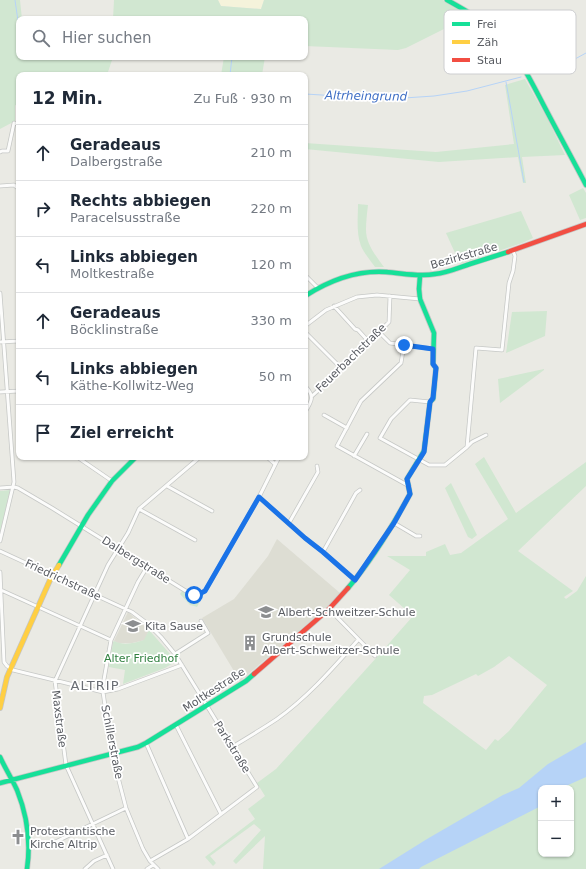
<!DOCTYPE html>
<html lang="de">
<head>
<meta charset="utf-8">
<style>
	body { margin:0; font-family:"DejaVu Sans",sans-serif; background:#f2f2f3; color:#1f2937 }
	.controls { position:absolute; right:12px; bottom:12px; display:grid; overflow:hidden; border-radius:8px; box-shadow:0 1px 3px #0004 }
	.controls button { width:36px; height:36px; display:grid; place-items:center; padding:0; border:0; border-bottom:1px solid #e0e1e3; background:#fff; color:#1f2937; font:20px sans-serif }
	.stop { position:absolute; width:12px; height:12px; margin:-9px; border:3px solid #1a73e8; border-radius:50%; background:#fff }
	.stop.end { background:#1a73e8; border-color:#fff; box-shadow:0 1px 4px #0008 }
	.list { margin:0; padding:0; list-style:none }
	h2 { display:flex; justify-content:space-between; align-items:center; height:52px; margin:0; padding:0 16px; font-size:17px }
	h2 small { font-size:13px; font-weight:400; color:#747a83 }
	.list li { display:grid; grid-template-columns:26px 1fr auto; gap:12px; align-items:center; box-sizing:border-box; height:56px; padding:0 16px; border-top:1px solid #e0e1e3 }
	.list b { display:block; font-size:15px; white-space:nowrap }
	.list p { margin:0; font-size:13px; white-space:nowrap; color:#747a83 }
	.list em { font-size:13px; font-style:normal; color:#747a83 }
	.icon { flex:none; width:22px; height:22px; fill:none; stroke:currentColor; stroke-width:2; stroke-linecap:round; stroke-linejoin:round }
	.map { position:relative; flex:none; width:586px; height:869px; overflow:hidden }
	.search { position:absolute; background:#fff; box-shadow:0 1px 3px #0004; left:16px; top:16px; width:292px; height:44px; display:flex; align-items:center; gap:10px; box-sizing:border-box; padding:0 14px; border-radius:8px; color:#747a83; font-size:15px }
	.panel { position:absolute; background:#fff; box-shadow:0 1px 3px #0004; left:16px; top:72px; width:292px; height:388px; border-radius:8px }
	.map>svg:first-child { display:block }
	.commercial { fill:#f5f3db }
	.education { fill:#ddddd3 }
	.green { fill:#d1e7d1; fill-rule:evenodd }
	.water { fill:#b6d3f7 }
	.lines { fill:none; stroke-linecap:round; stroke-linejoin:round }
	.stream { stroke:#b6d3f7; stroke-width:1 }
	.street-casing { stroke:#c6c8c6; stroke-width:4.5 }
	.fast-casing { stroke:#c5c6c5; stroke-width:6 }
	.slow-casing { stroke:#c5c6c5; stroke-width:6 }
	.jam-casing { stroke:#c5c6c5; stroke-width:6 }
	.street { stroke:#fcfcfb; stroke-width:3 }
	.fast { stroke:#16e098; stroke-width:4.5 }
	.slow { stroke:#ffcf43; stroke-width:4.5 }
	.jam { stroke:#f24e42; stroke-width:4.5 }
	.route { stroke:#1a73e8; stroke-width:5 }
	.labels { text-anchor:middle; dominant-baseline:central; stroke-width:3.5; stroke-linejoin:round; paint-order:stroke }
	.street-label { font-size:11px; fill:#595c62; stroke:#fff }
	.poi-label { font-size:11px; fill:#595c62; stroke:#fff; text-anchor:start }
	.park-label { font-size:11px; fill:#318140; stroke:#fff }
	.water-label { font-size:12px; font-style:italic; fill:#3f6fc5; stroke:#fff }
	.quarter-label { font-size:13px; letter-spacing:1px; fill:#6a6e74; stroke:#fff }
	.key { fill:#fff; stroke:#cdced0; stroke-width:1 }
	.key-label { font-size:11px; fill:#595c62 }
</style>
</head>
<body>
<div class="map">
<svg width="586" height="869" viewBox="0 0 586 869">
	<rect width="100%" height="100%" fill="#eaeae4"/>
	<!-- commercial -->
	<path class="commercial" d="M218,0H264L261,9L221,6Z"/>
	<!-- education -->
	<path class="education" d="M277,539L340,593L327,607L240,681L202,618L234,599L268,556Z
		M128,612L141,623L149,630L145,640L132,643H118L114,641Z"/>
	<!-- green -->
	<path class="green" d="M0,0H20L22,19H19V57H113L107,75H19V106L15,105V121L0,129Z
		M114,0H218L221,6L261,9L264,0H443L470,16L406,48L398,50L305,46V19H113Z
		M224,57H265L262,75H221Z
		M525,79L548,120L565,155L522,157L526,183H523L518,157L439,162L305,149V143L436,152L514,144L505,85Z
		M583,188L586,193V218L580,220L569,195Z
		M358,204L368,205C367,213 366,222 366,230C366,244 376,256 384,267H375C370,260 364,253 361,246C356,233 358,217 358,204Z
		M521,211L533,238L522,243L460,264L446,233Z
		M547,311L545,336L506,353L512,312Z
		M544,369V370L500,403L498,379Z
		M484,457L516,513L586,462V486L518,551L573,591L564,597L566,599L577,591L586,576V869H263L265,836L236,864L233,861L261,830L254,824L210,856L216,863L213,866L205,857L255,819L248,809L265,796L257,783L276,769L377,657L413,616L389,595L410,570L387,556H426V552L445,544L450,555L461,553L508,519L475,464ZM509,656L547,685L509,731L498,741L495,739L486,750L423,703L424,696L432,695L476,674L478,676L494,667ZM541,788H571V854H541Z
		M451,483L477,535L472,539L468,537L445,488Z
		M10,490L0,532V491Z
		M182,591C192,597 194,597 204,594L197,607L194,606L190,605L180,594Z
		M149,630L170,654L175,662L165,668L123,684L125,670L109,667L113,642L114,641C124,646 135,643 144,640Z"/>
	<!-- water -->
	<path class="water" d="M586,742V777L566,786L563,788H541V806L421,867L419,869H379L427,839L503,795L519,788L548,764Z"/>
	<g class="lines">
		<!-- stream -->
		<path class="stream" d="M15,0L18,21H19
			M537,73L564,65L586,53
			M230,75L232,57
			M506,82L524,182
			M305,94L389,99L434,96L467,91L521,77"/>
		<!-- street casing -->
		<g class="street-casing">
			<path id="street" d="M0,152L2,151H8L14,123L19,124
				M0,186L14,185L19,189
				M305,275L318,288
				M0,293L14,482L0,541
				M334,306L355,329L358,330L369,342
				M305,326L326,310L357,297L377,295L420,299
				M305,332L342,369
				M379,332L390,343L404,345L433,349
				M0,342L19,341
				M404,345L401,363L361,401L337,446L409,486
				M305,386C315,396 312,401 305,412
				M0,392L19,391
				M312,396L342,369L389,322L390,296
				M430,402L410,400L391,419L380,438L429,465H445L467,447L476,348L502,350L509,283L513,271L515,256L513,251
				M324,415L347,428
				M467,447L472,442L486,435
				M354,456L367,434
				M77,457L112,481
				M267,457L275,464
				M167,486L212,511
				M0,488L14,487L18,488L52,508L189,593C196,595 199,594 205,591L259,497L279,457
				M259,497L305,538L323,552L355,580
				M139,509L195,540
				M289,523L318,472L317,466
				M394,523L416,536H420
				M0,551L132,612L148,624L161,637L175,654L257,787L188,839L150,861
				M323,552L356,493L360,490
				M147,567L138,582L111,640L103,685V692L112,754L126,808L143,849L150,861L158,869
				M0,572L4,662L7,666L13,670L103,692L118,689L182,665
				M1,590L111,640
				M329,609L375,656
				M175,654L208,633L201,621
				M176,725L221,814
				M146,743L188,839
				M232,747C247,738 262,729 277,719C308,697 333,668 358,640
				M30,847L49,845L126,808
				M85,869L94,861L107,855
				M113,869L66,765L55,681L108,565L128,533L139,509L200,457
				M147,869L153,865"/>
		</g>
		<!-- fast casing -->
		<g class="fast-casing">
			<path id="fast" d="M447,0C465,10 483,20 498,35C518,54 530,79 543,104C557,131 572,158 586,185
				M305,296C330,280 356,270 386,272C402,273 418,277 435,274C447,273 458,268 470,264C483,260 495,256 508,252
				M59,565L88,515L112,481L136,457
				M348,588C372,560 392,527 410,494L407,479L424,451L430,402L433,399L436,368L433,364L434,333L420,299L419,289L420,276
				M0,757C5,768 12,779 17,790C27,815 31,842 27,869
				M0,783L138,747L146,743L246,681L254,674"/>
		</g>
		<!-- slow casing -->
		<g class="slow-casing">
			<path id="slow" d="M0,708L7,677L50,580L59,565"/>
		</g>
		<!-- jam casing -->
		<g class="jam-casing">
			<path id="jam" d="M508,252L586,224
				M254,674L329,609L348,588"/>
		</g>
		<!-- street -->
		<use href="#street" class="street"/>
		<!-- fast -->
		<use href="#fast" class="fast"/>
		<!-- slow -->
		<use href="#slow" class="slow"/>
		<!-- jam -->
		<use href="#jam" class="jam"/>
	</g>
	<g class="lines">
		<!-- route -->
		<path class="route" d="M194,595L199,594L205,591L259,497L305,538L323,552L355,580L394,523L410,494L407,479L424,452L430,402L433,398L436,368L433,364V349L404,345"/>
	</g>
	<!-- icons -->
	<defs>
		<g id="school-bare" transform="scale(1.2)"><path d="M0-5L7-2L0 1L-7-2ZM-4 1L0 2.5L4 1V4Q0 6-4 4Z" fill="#8c8e90" stroke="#fff" stroke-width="2.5" paint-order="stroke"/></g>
		<g id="building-bare" transform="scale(1.2)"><path d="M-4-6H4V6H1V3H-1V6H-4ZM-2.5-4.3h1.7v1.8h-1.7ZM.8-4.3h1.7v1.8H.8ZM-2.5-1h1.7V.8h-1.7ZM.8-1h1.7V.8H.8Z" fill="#8c8e90" stroke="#fff" stroke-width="2.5" paint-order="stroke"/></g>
		<g id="church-bare" transform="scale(1.2)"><path d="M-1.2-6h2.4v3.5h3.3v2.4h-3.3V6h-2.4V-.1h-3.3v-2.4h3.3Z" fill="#8c8e90" stroke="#fff" stroke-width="2.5" paint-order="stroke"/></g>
	</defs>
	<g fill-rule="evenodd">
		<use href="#school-bare" x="266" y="612"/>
		<use href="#school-bare" x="133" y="626"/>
		<use href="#building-bare" x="250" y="643"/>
		<use href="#church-bare" x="18" y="837"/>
	</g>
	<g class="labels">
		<!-- street labels -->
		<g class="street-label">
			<text transform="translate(464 256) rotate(-16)">Bezirkstraße</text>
			<text transform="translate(351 358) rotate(-44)">Feuerbachstraße</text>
			<text transform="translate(136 560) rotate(32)">Dalbergstraße</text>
			<text transform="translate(63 580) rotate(25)">Friedrichstraße</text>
			<text transform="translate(214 690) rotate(-33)">Moltkestraße</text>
			<text transform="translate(59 719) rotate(83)">Maxstraße</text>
			<text transform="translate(112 742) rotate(79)">Schillerstraße</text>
			<text transform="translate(232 747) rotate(58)">Parkstraße</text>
		</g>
		<!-- poi labels -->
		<g class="poi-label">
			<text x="278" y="612">Albert-Schweitzer-Schule</text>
			<text x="145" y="626">Kita Sause</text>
			<text x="262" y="637">Grundschule<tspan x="262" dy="13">Albert-Schweitzer-Schule</tspan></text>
			<text x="30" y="831">Protestantische<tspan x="30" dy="13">Kirche Altrip</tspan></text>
		</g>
		<!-- park labels -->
		<g class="park-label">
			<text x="141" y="658">Alter Friedhof</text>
		</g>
		<!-- water labels -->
		<g class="water-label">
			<text transform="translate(366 96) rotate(1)">Altrheingrund</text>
		</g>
		<!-- quarter labels -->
		<g class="quarter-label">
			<text x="95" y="685">ALTRIP</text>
		</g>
	</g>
	<!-- legend -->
	<rect x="444" y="10" width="132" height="64" rx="6" class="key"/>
	<rect x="452" y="22" width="18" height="4" fill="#16e098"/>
	<rect x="452" y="40" width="18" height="4" fill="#ffcf43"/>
	<rect x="452" y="58" width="18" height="4" fill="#f24e42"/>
	<g class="key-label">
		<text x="477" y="28">Frei</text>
		<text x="477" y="46">Zäh</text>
		<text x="477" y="64">Stau</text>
	</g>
</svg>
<div class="controls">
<button>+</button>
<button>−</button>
</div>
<div class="stop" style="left:194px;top:595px"></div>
<div class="stop end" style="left:404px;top:345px"></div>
<div class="search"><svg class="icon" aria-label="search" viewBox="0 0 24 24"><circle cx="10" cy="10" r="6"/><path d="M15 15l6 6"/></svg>Hier suchen</div>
<section class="panel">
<h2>12 Min.<small>Zu Fuß · 930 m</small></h2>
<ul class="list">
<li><svg class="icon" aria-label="ahead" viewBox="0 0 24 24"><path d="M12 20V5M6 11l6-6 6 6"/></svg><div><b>Geradeaus</b><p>Dalbergstraße</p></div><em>210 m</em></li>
<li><svg class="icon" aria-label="right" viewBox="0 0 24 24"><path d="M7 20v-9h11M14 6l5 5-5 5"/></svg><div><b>Rechts abbiegen</b><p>Paracelsusstraße</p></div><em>220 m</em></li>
<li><svg class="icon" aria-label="left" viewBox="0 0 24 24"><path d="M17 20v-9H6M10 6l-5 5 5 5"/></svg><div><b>Links abbiegen</b><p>Moltkestraße</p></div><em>120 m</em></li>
<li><svg class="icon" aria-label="ahead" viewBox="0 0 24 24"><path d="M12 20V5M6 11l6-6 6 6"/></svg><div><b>Geradeaus</b><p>Böcklinstraße</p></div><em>330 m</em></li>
<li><svg class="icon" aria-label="left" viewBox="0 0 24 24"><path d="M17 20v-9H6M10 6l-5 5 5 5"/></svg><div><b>Links abbiegen</b><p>Käthe-Kollwitz-Weg</p></div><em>50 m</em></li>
<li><svg class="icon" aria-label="arrive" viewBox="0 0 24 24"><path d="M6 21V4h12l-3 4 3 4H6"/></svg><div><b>Ziel erreicht</b></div></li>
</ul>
</section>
</div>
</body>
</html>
